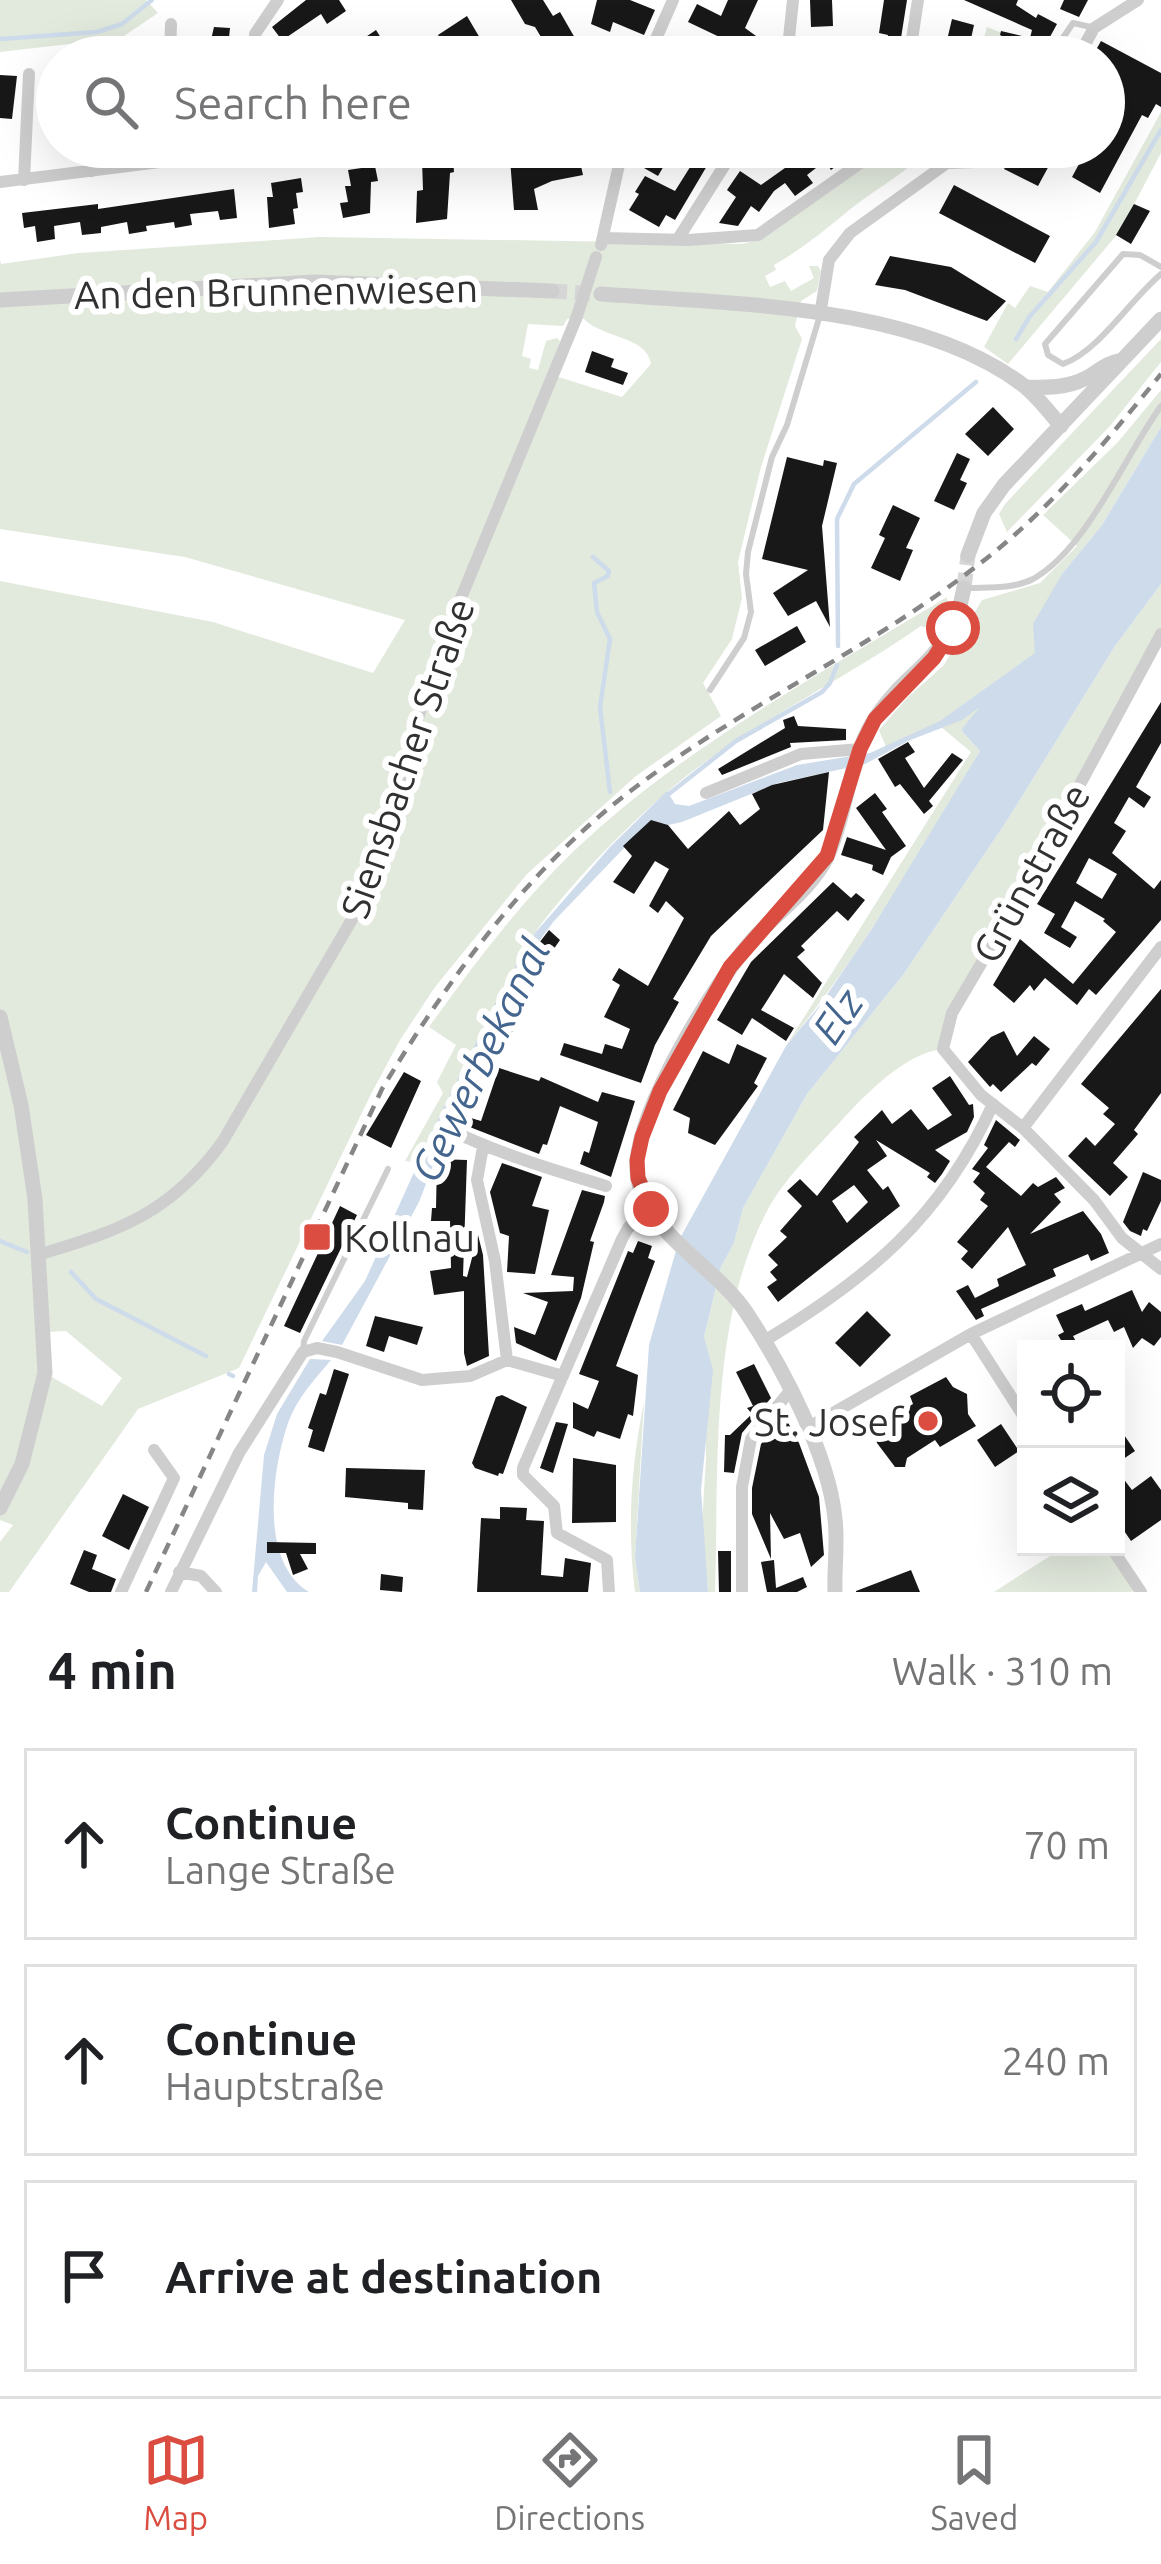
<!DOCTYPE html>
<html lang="en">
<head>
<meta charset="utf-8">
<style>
	body { margin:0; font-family:Ubuntu,sans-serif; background:#f6f6f6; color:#202124 }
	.controls { position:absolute; right:36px; bottom:36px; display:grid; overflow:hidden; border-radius:0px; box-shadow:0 12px 48px #0002 }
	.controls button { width:108px; height:108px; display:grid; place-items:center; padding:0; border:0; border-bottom:3px solid #e0e0e0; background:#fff; color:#202124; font:60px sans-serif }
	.stop { position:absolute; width:36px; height:36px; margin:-27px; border:9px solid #da4d40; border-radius:50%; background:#fff }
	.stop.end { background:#da4d40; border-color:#fff; box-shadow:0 3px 12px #0008 }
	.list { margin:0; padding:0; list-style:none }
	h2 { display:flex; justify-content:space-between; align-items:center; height:156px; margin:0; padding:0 48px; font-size:51px }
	h2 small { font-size:39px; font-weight:400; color:#757577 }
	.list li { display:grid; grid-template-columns:78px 1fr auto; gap:36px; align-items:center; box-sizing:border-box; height:192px; margin:0 24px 24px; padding:0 24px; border:3px solid #e0e0e0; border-radius:0px }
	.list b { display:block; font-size:45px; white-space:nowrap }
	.list p { margin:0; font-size:39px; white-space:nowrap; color:#757577 }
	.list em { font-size:39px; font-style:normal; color:#757577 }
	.icon { flex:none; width:66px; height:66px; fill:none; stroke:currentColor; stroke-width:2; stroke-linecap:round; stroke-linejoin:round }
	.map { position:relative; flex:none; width:1161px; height:1592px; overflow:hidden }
	.search { position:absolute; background:#fff; box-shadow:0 12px 48px #0002; left:36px; right:36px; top:36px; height:132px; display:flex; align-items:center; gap:30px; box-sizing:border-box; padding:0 42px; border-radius:66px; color:#757577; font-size:45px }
	.sheet { height:804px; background:#fff }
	nav { display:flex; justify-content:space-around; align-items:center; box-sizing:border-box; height:168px; border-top:3px solid #e0e0e0; background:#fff; font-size:33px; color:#757577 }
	nav a { display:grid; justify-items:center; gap:6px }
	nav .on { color:#da4d40 }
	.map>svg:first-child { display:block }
	.green { fill:#e2e9dd; fill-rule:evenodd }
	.water { fill:#cedbeb }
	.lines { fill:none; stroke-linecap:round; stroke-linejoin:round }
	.stream { stroke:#cedbeb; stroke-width:4.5 }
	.building { fill:#181818; fill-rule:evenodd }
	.tertiary-tunnel { stroke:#d6d6d6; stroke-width:15; stroke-dasharray:15 8; stroke-linecap:butt }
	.service { stroke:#cecece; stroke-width:6 }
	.minor { stroke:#cecece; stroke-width:12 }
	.tertiary { stroke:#cecece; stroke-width:15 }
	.rail { stroke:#868686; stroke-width:4.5; stroke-dasharray:12 9; stroke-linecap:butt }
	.minor-bridge { stroke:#cecece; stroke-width:12 }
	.route { stroke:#da4d40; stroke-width:15 }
	.poi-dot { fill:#da4d40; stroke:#fff; stroke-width:4.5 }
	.labels { text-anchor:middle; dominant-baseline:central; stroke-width:12; stroke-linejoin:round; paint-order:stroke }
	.street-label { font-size:39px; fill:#313131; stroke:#fff }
	.poi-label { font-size:39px; fill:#313131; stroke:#fff; text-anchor:start }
	.water-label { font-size:42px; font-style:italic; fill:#43658e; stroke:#fff }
</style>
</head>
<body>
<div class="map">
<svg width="1161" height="1592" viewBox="0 0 1161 1592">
	<rect width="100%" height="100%" fill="#fff"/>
	<!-- green -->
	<path class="green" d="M0,0H146L158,13L121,38L0,52Z
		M987,27L1007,35L1009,42L1002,57H979Z
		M1161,112V153L1120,231L1008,364L984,347L1008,303L1015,308L1030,286L1048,292L1095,232Z
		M891,147H930C908,172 880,186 853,207C827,228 804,248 774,265L776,270L765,276L770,287L785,281L791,291L814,278L809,266H818L821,271L817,291L801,301L795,326L802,339L761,467L738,562L742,598L732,639L703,683L721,716L636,776L527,874L435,987L400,1040L371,1094L239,1368L138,1409L9,1592H0V1542L13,1525L0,1520V581L213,622L373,673L405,620L185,557L0,529V260L1,264L79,253L320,237L742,244L761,239ZM567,319H584C602,338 647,336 651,364L622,397L549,374L560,341L557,338L546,341L538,370L529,368L531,359L522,356L528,324L563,326ZM66,1331L122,1378L102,1406L45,1373L44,1332Z
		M1161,339V362L1110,426L1007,532L999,514L1005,504Z
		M1161,390V427L1102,525L1062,574L1041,656L961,730L980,751C920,853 861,955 786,1046L971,752L940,726L886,747L879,730L907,698L944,665L982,600L1040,583L1077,546L1043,515L1118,442Z
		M1161,584V634L952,1013L943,1049C905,1053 867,1093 841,1121C816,1149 783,1179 766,1213C709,1323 719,1471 715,1592H708L702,1526L706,1458L704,1337L721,1267L734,1243L743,1208L807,1094L903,975L1008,819L1115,646Z
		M947,597L949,615L941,632L921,626C838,684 744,726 667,792C625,828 567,887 535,933C518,957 507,988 493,1014C468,1064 441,1112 420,1163L405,1161L443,1093L437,1082L456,1045L429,1027C477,960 527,893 589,837C696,740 824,672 947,597Z
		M644,1402L635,1557L640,1592H635C627,1528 631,1466 644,1402Z
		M1064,1547H1111L1138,1588L1131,1592H994Z"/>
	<!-- water -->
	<path class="water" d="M1161,427V584L1115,646L1008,819L903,975L807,1094L743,1208L734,1243L721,1267L704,1337L713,1370L701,1490L708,1592H640L635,1557L649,1345L679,1240L786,1046L820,1005L873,927L980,751L961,730L980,707L962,720L908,741L865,764L778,783L682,822L668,825L651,820L554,921L526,959L449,1124L419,1202L342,1345L322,1341L365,1281L438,1119L503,988L535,933L610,847L667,791L675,804L689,806L797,765L870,753L940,721L1035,653L1033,624L1062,574L1102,525Z
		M310,1359L331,1360C315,1379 297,1398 288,1423C272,1470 259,1562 309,1592H287L266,1562L258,1576L257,1592H252L264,1455L277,1414Z"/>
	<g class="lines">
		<!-- stream -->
		<path class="stream" d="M0,39L97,32L122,24L152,0
			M1016,339L1030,316L1096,242L1161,130
			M593,557L609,571L608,576L594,583L597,612L610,639L600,707L610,792
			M838,646L837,519L854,484L976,382
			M665,797L736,741L822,692L830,683L837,665
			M0,1241L27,1252
			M71,1272L96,1299L206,1356
			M229,1374L233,1376"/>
	</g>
	<!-- building -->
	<path class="building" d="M306,0H339L346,11L327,24L321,14L287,37L300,57H272L267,48L281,39L272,27Z
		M511,0H543L553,16L560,12L583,52L575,57H557L553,50L550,52L535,27L525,24Z
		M597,0H630L655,10L644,35L613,22L610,32L591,24Z
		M728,0H758L745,28L777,51V57H750L730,42L688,22L697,4L721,16Z
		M810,0H832L833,26L811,27Z
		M884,0H907L898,57H885L888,35L879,33Z
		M964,0H1018L1016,5L1036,18L1038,14L1057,24L1039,57H1015L1021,46L1000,35L1001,31L1030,38L1032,30Z
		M1064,0H1088L1079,17L1060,9Z
		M467,16L491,57H452L438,35Z
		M952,19L974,25L967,57H943Z
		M214,27L230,28L227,57H207Z
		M376,30L393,57H353L348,49Z
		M138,40L157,41L156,57H137Z
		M1101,41L1161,73V107L1156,104L1148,118L1142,115L1100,193L1072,177L1079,164L1072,160L1079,147H1104V57H1092Z
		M0,75L17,76L12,119L0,118Z
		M546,147H588L591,164L581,166L583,175L552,181L534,189L538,210H514L510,159L547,152Z
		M656,147H702L714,154L675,220L666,215L659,227L629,210L639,194L635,192L645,176L675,191L692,164L672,152L658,176L644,168Z
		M773,147H814L824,160L841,147H861L831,170L825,161L807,175L813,183L795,196L785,183L774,191L759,212L751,206L738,226L719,223L736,197L727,190L740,171L761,185L792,163Z
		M1015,147L1051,162L1038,186L1004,169L1007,164L1001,161L1007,149L1012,152Z
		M453,157L454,172L450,173L447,219L416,223L417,191L423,190L422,160Z
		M375,166L378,181L371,182L370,213L343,218L340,203L348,202L345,186H351L348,170Z
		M301,178L303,192L296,193L298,208L293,209L295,224L269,228L267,197H273L271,183Z
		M954,185L1050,236L1035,263L939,213Z
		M234,189L237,218L220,220L218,211L190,214L192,225L175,228L174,222L146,226L147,231L129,234L127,222L101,227V233L82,235L80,222L54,226L55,239L37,242L35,226L24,228L22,213L98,204V209Z
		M1134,204L1150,211L1131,244L1116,235Z
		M890,256L951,267L1006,301L987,321L905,290L875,285Z
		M592,351L614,359L611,367L628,373L623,385L585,372Z
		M993,407L1014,429L988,456L965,434Z
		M957,453L970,459L960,480L967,483L954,510L934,501Z
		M787,457L823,466L824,460L837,463L822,526L830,627L816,601L788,616L773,593L808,570L762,559Z
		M893,505L920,518L906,548L913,550L900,581L871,568L885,538L879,535Z
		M797,626L806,642L765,666L755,650Z
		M1161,702V743L1136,787L1151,797L1144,808L1129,797L1114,823L1126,831L1112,853L1154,889L1161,880V920L1096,995L1089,989L1077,1005L1045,978L1034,991L1030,985L1014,1003L993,985L1020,939L1073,984L1116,932L1103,921L1105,919L1075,901L1061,927L1077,937L1070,948L1044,933L1055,914L1037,904ZM1089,858L1117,874L1102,899L1076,883Z
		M794,716L798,726L846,729V740L790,743L791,747L722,775L718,769L785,728L783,720Z
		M908,742L915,752L905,758L924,788L952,753L963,760L929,801L933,806L924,814L900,784L895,787L878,759Z
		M829,772L823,830L711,936L673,999L679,1002L655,1045L641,1083L560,1055L564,1043L602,1054L605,1044L622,1049L630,1029L604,1017L620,985L612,980L619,968L648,986L684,918L666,901L658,913L649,906L669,869L655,861L634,894L613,882L632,856L623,846L651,820L668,825L688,849L729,811L740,825L760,809L752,794L772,785Z
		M875,793L887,809L882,812L906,846L891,857L883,875L872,870L873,865L841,855L847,837L886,850L856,808Z
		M833,882L851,898L856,893L865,900L848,921L837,911L801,946L805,950L797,957L822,983L813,998L784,974L761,1010L794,1028L786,1041L752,1018L742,1035L717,1020L751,962Z
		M549,930L560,940L549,956L536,947Z
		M1161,989V1093L1134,1130L1138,1134L1113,1163L1128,1177L1110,1196L1068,1156L1086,1137L1095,1146L1115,1124L1103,1114L1109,1108L1081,1084Z
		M506,1007L519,1012L509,1046L503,1047L492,1043Z
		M1004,1031L1017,1056L1034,1036L1050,1049L1036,1066L1032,1063L1001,1092L993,1084L990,1087L968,1062L991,1037Z
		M737,1044L767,1058L754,1083L758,1086L715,1145L688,1133L690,1118L673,1110L703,1051L729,1064Z
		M499,1068L539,1081L541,1077L598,1102L602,1092L635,1101L611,1177L580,1164L584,1151L589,1153L598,1122L560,1106L547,1145L543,1144L539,1154L462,1124L464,1116L481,1121Z
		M404,1072L421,1081L391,1148L366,1135Z
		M950,1076L969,1105L973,1104L974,1117L967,1132L935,1150L950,1161L942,1174L935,1183L927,1177L930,1173L876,1140L887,1156L867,1170L883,1190L888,1186L900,1206L778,1302L767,1287L777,1280L770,1272L778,1265L768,1255L787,1237L780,1231L802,1206L787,1191L800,1179L817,1196L859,1142L854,1137L882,1110L892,1124L911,1109L928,1130L952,1115L932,1088ZM854,1185L868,1202L847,1223L832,1201Z
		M996,1120L1020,1140L1015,1147L1009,1142L986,1167L1021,1196L1033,1183L1038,1187L1056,1177L1065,1188L1054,1194L1061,1202L1030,1234L1083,1211L1101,1234L1109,1253L1091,1261L1088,1254L1053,1269L1056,1276L981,1309L984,1316L976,1320L956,1291L968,1285L975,1298L999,1286L997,1279L1026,1265L1008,1227L972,1269L961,1259L968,1251L957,1242L988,1206L980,1200L985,1193L973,1182L980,1173L972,1169L988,1148L984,1145Z
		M437,1159L467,1160L463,1276L467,1277L478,1235L483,1255L489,1356L467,1366L464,1353V1291L434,1295L430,1271L451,1268L450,1221H431L432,1208H436Z
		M502,1163L542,1177L532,1206L549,1210L535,1274L507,1272L509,1236L500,1233L490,1192Z
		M1143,1172L1161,1180V1201L1147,1231L1143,1229L1141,1236L1130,1231L1123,1222Z
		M582,1190L605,1196L604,1202L590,1241L594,1242L581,1298L556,1361L516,1343L514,1327L535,1335L548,1302L523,1293L573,1291L574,1277L551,1275Z
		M340,1206L357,1215L300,1333L284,1326Z
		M638,1241L652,1246L648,1258L655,1261L616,1366L638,1375L633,1416L628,1414L620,1439L597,1431L594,1437L573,1428V1402L588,1409L599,1381L579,1374L628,1251L633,1253Z
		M1132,1290L1142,1312L1149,1302L1161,1312V1337L1154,1346L1142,1338L1133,1348L1124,1327L1114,1332L1108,1320L1073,1336L1080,1349H1066L1058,1335L1064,1332L1056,1315L1082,1304L1085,1311Z
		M867,1311L891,1335L860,1367L835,1343Z
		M375,1316L423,1327L417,1345L389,1336L384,1352L366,1346Z
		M754,1364L771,1398L742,1433L734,1473L724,1472L725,1435H730L752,1414L747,1408L753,1406L736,1372Z
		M334,1369L349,1374L324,1452L308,1447L313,1430L308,1428L320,1393L326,1395Z
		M946,1377L953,1387L967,1394L968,1414L976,1426L940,1447L935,1440L907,1458L905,1467H895L877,1443L873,1431L877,1418L884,1421L913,1404L910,1396Z
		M502,1395L527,1407L503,1474L499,1473L498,1476L475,1468L472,1463L496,1397Z
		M784,1415L799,1443L819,1497L824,1555L811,1567L800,1533L784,1539L770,1513L771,1559L752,1514V1488L761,1444Z
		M556,1422L568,1424L553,1473L540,1468Z
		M1116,1423L1135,1451L1116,1464Z
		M1001,1424L1019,1451L995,1467L977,1440Z
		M573,1458L616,1465V1522L572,1523Z
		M346,1468L425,1470L423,1510L408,1509V1503L345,1497Z
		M1116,1469L1132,1490L1151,1476L1161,1490V1520L1131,1541L1116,1519Z
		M123,1494L149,1507L129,1550L102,1536Z
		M500,1507L527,1508L526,1520L544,1521L541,1575L563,1577L565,1558L591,1563L588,1592H477L481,1518L500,1519Z
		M267,1542L316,1543V1554H300L308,1569L293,1575L286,1553H267Z
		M84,1550L97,1555L92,1569L116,1579L111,1592H89L70,1584Z
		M718,1551H731V1592H719Z
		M774,1560L776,1588L803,1577L807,1587L797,1592H767L761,1562Z
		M911,1570L920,1592H856V1591Z
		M381,1574L403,1577L402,1592L380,1590Z"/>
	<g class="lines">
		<!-- tertiary-tunnel -->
		<path class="tertiary-tunnel" d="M552,291L597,294
			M964,588L968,555"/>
		<!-- service -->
		<path class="service" d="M1050,57L1073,23L1091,27
			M1161,267L1140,255L1123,254L1045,344L1048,355L1063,364C1099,351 1130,300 1161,274
			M968,588C988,587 1014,589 1033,579C1087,549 1124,457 1161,406
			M710,690L744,638L751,612L746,574L748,552L772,457L787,425L820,315
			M303,1352L304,1341L388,1169"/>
		<!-- minor -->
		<path class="minor" d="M170,57L171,24
			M257,57L255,34L278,0
			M648,57L673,0
			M787,57L793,0
			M915,57L911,46L918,0
			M1078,57L1094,28L1138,0
			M93,171L95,147
			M24,180L29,74
			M0,182L280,147
			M603,238L688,240L758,235L883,147
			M678,239L736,147
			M601,245L623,147
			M820,315L829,260L850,233L947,163L976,162
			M1161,634L1008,918L952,1013L943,1049L981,1095L1023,1128L1094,1200L1122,1238L1161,1269
			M706,793L801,754L860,749
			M1023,1128L1161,947
			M448,1129C497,1153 553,1170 606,1186
			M483,1147L477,1180L495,1261L507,1360
			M41,1254C122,1230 172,1212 223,1141L365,897L435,661L576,319
			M971,1334L1026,1420
			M764,1341C869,1278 942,1217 993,1104
			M807,1428L971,1334L1161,1244
			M1111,1547L1141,1592
			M179,1572L201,1576L216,1592
			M121,1592L174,1478L154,1450
			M171,1592L239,1453L303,1352L317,1348L337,1352L422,1380L470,1376L507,1360L563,1376
			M609,1592L607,1560L557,1533L554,1506L523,1475V1468L622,1239L628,1228L651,1209
			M742,1592V1487L751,1439L789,1392"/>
		<!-- tertiary -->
		<path class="tertiary" d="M601,294C732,304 915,304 1023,385C1037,396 1049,412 1061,426
			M0,300L314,282L552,291
			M1026,387C1045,388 1067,388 1084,379C1097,373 1103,364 1118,361
			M968,555L984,513L1004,485L1161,319
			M0,1017L21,1105L35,1199L45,1373L22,1464L0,1508
			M835,1592C834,1568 838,1544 835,1519C829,1455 782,1366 746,1312C715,1264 633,1228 637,1162C641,1103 715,982 754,938C777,913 812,888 827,857C847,813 848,762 874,720C909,665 950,663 964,588"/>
		<!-- rail -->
		<path class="rail" d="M146,1592L382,1089C446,983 521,878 619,800C731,711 865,653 978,565C1048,512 1106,442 1161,374"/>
		<!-- minor-bridge -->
		<path class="minor-bridge" d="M576,319L596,257"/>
	</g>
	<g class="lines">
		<!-- route -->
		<path class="route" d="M651,1209L638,1178L637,1160L642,1137L660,1091L730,967L827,856L860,749L875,719L934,658L953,628"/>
	</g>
	<!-- markers -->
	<g class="poi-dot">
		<rect x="302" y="1222" width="30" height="30" rx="6"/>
		<circle cx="928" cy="1421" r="12"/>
	</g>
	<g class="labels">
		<!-- street labels -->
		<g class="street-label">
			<text transform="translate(276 291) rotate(-1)">An den Brunnenwiesen</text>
			<text transform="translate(407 758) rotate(-71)">Siensbacher Straße</text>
			<text transform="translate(1031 873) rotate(-61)">Grünstraße</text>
		</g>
		<!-- poi labels -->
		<g class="poi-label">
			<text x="344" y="1237">Kollnau</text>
			<text x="904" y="1421" text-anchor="end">St. Josef</text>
		</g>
		<!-- water labels -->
		<g class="water-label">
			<text transform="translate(837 1016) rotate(-56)">Elz</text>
			<text transform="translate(480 1060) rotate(-64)">Gewerbekanal</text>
		</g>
	</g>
</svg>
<div class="controls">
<button><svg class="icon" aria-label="locate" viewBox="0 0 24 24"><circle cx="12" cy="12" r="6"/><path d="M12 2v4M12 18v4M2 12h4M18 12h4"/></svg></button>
<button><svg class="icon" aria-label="layers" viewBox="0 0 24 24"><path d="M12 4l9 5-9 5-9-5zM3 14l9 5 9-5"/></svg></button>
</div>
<div class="stop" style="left:953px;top:628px"></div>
<div class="stop end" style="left:651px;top:1209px"></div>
<div class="search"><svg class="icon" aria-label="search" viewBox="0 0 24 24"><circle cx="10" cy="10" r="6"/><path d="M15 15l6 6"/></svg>Search here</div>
</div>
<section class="sheet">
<h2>4 min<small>Walk · 310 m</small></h2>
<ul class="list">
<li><svg class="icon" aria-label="ahead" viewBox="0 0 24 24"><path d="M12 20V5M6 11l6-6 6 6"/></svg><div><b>Continue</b><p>Lange Straße</p></div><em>70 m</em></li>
<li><svg class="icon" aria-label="ahead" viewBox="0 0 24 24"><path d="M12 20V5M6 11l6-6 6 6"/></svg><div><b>Continue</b><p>Hauptstraße</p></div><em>240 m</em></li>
<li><svg class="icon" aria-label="arrive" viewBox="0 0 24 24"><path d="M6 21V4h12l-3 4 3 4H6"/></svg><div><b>Arrive at destination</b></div></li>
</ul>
</section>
<nav>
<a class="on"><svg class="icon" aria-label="map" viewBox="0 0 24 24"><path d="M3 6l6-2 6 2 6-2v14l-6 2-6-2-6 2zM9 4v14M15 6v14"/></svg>Map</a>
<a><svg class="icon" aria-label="directions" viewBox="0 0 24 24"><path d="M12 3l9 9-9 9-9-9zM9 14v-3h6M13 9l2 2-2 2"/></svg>Directions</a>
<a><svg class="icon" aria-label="saved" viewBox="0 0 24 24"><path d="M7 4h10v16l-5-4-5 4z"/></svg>Saved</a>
</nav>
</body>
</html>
